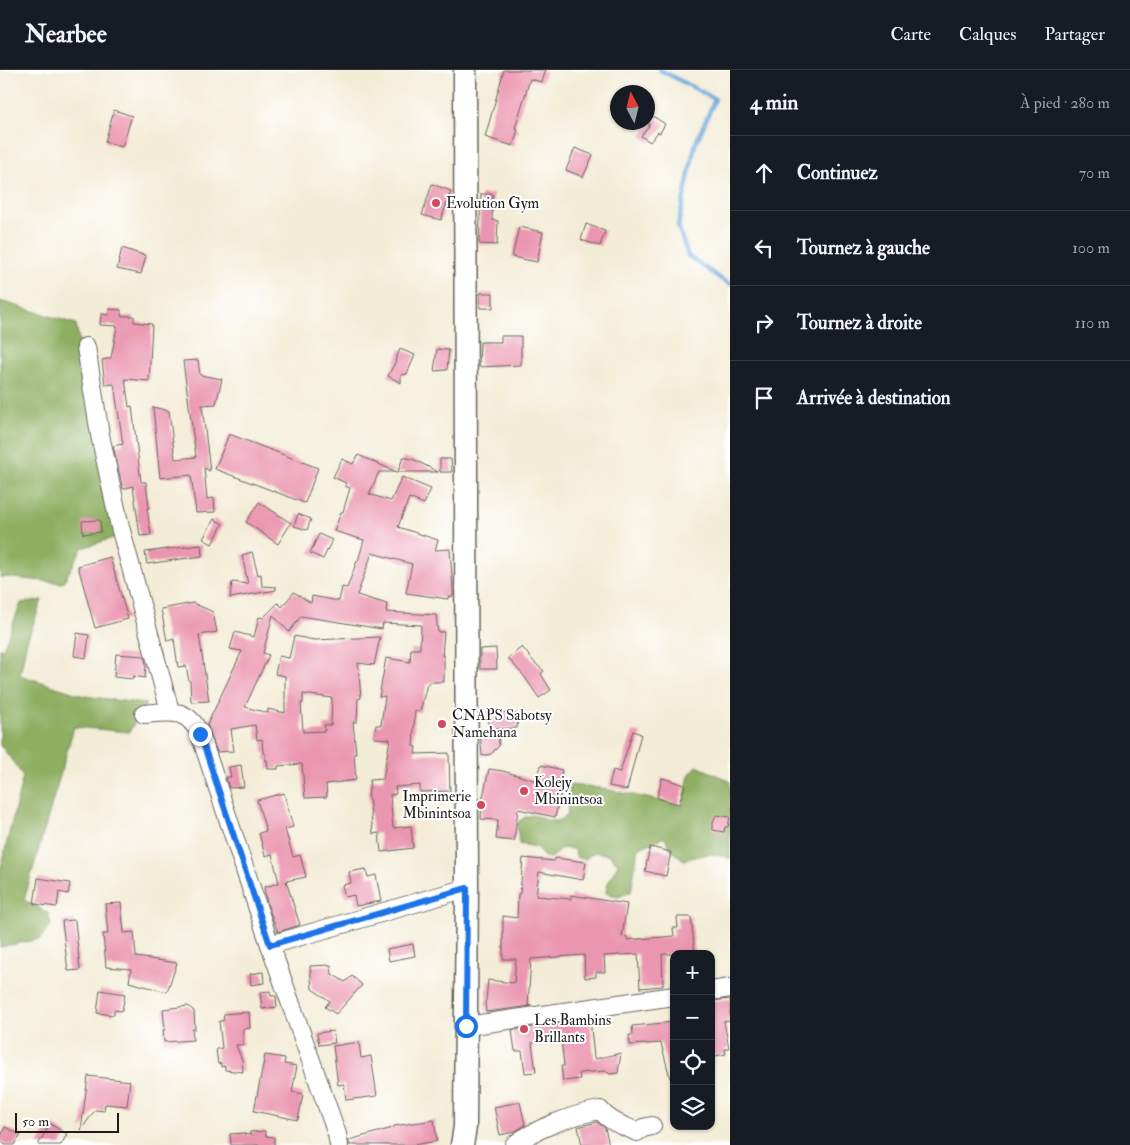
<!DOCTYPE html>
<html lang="fr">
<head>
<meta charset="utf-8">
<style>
	body { margin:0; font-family:"IM FELL Double Pica",serif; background:#242831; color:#f1f3f6 }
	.controls { position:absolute; right:15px; bottom:15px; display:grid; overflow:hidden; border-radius:10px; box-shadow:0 1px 4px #0004 }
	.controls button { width:45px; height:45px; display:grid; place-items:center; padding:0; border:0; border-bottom:1px solid #363941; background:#171b24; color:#f1f3f6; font:25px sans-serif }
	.compass { position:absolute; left:610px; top:15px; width:45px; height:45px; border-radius:50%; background:#171b24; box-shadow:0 1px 4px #0004; rotate:353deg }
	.scale { position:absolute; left:15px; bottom:12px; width:104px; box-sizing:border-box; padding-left:5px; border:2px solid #1c1c1c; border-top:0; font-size:14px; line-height:18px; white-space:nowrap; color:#1c1c1c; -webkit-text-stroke:4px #fff; paint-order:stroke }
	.stop { position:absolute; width:15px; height:15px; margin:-11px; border:4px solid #1a73e8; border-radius:50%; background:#fff }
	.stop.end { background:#1a73e8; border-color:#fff; box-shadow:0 1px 5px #0008 }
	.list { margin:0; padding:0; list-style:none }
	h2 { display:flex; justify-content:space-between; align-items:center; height:65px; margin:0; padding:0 20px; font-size:21px }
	h2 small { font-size:16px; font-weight:400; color:#9ea1a6 }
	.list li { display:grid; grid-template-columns:32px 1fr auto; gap:15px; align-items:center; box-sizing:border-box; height:75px; padding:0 20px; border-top:1px solid #363941 }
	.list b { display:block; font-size:19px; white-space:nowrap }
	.list em { font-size:16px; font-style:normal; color:#9ea1a6 }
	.icon { flex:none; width:28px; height:28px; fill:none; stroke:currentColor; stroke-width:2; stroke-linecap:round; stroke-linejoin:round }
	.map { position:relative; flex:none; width:730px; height:1075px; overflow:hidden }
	header { display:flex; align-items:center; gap:30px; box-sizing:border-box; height:70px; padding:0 25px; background:#171b24; border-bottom:1px solid #363941 }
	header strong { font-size:24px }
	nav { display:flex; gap:28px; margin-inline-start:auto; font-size:18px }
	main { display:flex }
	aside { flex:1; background:#171b24 }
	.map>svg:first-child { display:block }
	.forest { fill:#8eaf62; stroke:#55663f }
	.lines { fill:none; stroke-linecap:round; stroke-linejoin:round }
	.stream { stroke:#69a5da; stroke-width:4.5 }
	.building { fill:#eb96b1; fill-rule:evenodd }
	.minor-casing { stroke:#67655d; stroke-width:20 }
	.major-casing { stroke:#67655d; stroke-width:25 }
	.minor { stroke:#fff; stroke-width:18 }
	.major { stroke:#fff; stroke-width:22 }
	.route { stroke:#1a73e8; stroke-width:6 }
	.poi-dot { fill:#d1495b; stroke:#fff; stroke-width:2 }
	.labels { text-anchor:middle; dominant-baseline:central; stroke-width:4; stroke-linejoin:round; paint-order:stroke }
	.poi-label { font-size:15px; fill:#1c1c1c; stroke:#fff; text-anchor:start }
</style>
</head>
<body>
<header>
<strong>Nearbee</strong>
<nav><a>Carte</a><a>Calques</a><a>Partager</a></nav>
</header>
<main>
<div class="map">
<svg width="730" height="1075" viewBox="0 0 730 1075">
	<rect width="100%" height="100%" fill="#fff"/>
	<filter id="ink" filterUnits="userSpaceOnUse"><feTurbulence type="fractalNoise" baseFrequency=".02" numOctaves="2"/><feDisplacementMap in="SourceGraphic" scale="10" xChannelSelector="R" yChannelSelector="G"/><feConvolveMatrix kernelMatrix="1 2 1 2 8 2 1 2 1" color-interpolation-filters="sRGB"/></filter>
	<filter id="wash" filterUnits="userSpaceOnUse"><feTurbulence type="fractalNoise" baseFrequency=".0096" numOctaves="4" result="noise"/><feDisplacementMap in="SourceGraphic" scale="20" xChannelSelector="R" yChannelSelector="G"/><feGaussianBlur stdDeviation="1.12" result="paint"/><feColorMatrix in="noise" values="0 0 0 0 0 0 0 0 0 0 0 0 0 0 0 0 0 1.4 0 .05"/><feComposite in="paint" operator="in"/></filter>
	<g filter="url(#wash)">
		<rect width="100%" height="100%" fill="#f3ecd6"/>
		<!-- forest -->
		<path class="forest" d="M0,231L76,254L116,467L82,478L63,513L4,507L0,508Z
			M42,530L26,574L20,605L84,626L146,634L129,662L74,657L24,830L48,843L51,855L40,869L0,877V801L23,706L3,678L0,676V578L3,579L21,533Z
			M697,696L730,711V789C714,780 700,786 684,790L672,781L664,767L638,779L631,822L618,827L606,823L607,815L618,794L609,785L595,782L585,789L577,788L574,779L561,778L552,788L544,787L537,777L519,774L517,753C537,737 536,751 555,751C559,751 563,747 567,746L570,715L601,718L683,736L689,705Z"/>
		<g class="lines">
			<!-- stream -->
			<path class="stream" d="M660,0L715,29L695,75L678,156L688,186L724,211L730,214"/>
		</g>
		<g id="blocks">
			<!-- building -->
			<path class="building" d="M504,0H546L542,12L530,9L515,58L518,59L513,76L485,67Z
				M114,40L132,46L122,77L105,72Z
				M648,43L665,54L660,63L658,62L650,72L641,66L649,56Z
				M575,78L593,85L583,107L566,100Z
				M432,114L451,121L441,150L422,145Z
				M481,124H493L492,150L498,151L497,175L479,174Z
				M586,154L605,161L600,176L581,170Z
				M519,157L543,162L537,192L512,187Z
				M122,178L146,186L141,204L117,199Z
				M480,223H493V238H480Z
				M109,239L121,240V246H134V252L152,254L149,311L125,309L129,337L132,336L141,412H146L149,438H147L151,465L140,466L133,416L123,419L113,376L123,374L114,314L105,315L102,290L111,288L117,256L100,255L101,244L109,245Z
				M501,266H521V295L479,297L480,272H501Z
				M400,279L415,285L407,304L401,305V313L388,306L396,291H395Z
				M437,279L449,280L447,300L434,301Z
				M198,290L200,305L222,309L216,334L202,335L210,401L204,398L207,429L214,428L215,442L196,443L191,405L160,408L153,337L169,341L175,389L196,387L183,291Z
				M229,364L318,398L305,433L215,399Z
				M358,385L397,402H379L369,424L391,431L402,407L431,419L424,434L409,428L398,457L438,470L435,480L450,479L453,520V526L448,527V529L406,523L412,494L372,483L357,525L387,534L386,542L436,545L438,562H444L442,586H444V612H430L429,615L427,614L420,642L415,641L413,676L416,677L415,684L449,683L450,721L420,722V715L395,717L396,724L390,725L393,758L411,756L413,778L381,782L379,763L373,764L369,727H368L370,710L383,709L390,669L374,668L376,655H381L385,626L379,627L386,588L410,592L411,579H420L421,555L383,553L382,559L301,546L289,562L273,545L263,583L269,585L245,637L268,643V639L285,643V606L275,604L279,586L289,588L294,566L314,570L380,567L374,595L358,593L361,628L358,629L357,652H353L356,683H354L356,710L326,714L327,727L305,728L302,694L278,696V699H268L267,690H265V683H263L262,669L257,670L255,655L231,659L234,681L217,682L207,655L242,581L230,579L235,562L254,567L259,547L263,548L278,533L282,537L294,522L311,533L312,526L339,531L342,517L347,518L357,491H358L364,470L334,461L341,442H343L350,418L345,416L346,413L333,407L342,389L353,394ZM303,624L332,628L331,655H324L325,661L303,662L301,633H303Z
				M403,387L415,390L438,402H398Z
				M440,389H451L452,402H440Z
				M259,432L291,453L278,474L246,452Z
				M298,444L311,449L307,460L294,456Z
				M214,449L223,454L212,474L203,469Z
				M100,450L101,462L83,464L82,451Z
				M319,464L332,470L323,489L310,483Z
				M201,475L202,486L147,494L145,482Z
				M252,482L258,505L261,504L262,516L276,517V520L230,528L232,512L248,514L242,485Z
				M110,487L128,549L95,558L78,496Z
				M193,533L213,542L217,562L199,565L209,631L191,632L190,611H189L186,596L178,597L174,569L167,571L161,539Z
				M77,563L89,565L86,588L74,586Z
				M522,577L535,593L544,601L541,604L551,620L539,628L524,606L508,588Z
				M496,578L497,599H480V579Z
				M116,584L144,586L146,594L145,608L133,606V609L114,607Z
				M487,641L518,644L517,658L489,659Z
				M498,659L499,676L491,684L482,686L480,662Z
				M633,661L641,664L627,720L609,716L613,700L620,702Z
				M241,695L244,717L229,718L226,707H231L229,697Z
				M541,695L562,700L559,717L562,718L555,747L518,739L514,771L496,769L498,750L481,749L482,731L489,699L503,701L537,711Z
				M662,708L685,715L679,734L657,728Z
				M284,723L293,757L285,759L293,787L300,785L306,807L286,811L300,855L278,862L267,834L264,817L279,813L272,784L265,786L259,763L266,761L257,730Z
				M716,745L730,747L728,757H725L724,762L713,760V752Z
				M650,777L671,782L666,806L645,801Z
				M523,788L554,791L555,788L586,792L583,810L539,802L536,826L571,829V825L627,834L622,867L627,866V870L674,866L673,858H678L677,847H691L695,884H662L663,916L640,918L638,884L604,886L605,902H596V907L585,908L584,885L531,889L528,935L531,936L486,942L485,932L486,931L488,910L514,913L516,889H503V846L517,848L518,824H520Z
				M366,799L368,807L376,805L381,831L356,836L354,825L345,827L342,815L351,813L349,802Z
				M38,808L70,813L68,824L59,822L57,837L34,834Z
				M121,833L124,863L134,862L136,887L177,893L167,922L129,912L131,899L106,897L103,864H108L105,834Z
				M75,850L80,900L68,901L62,851Z
				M413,874L415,886L389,891L387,879Z
				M331,895L332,904L345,912L352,906L362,915L336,944L325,937L330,931L312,919L310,896Z
				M263,902L264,913L251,915L250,904Z
				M100,920L125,924L122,941L114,940V945L97,943Z
				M270,921L271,926H276L277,937L262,939L260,922Z
				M730,929V951H724L729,978L725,979L726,984L715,986L714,984H711L712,931Z
				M188,936L194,941L195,959H192L193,970L164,972L163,960H165L163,939Z
				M249,942L250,958L243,959V975H236L242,990L243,1002L225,1000V996L221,997V993L218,994L216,979L222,978L219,951H223L224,944Z
				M590,949L594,987L595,989L621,983L618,1003L610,1004L605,1001L579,1003L580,1009L563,1011L561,996H564L561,968L532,973L536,1002L525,1003L522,981H515L512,960Z
				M674,952V1007L670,1008L661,973L630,975L629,965H633L632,956Z
				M333,961L335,973L319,975L317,963Z
				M359,972L361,988L371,986L377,1026L346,1030L344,1014L338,1015L333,976Z
				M265,985L285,988L284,994L297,996L292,1022L303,1024L298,1050L254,1041Z
				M88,1006L130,1011L127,1036L105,1034L104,1041L95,1040L81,1060Z
				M520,1032L525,1055L514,1062L500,1065L494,1037Z
				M434,1050L437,1071L413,1075H349V1070L389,1059L394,1057V1056Z
				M597,1052L605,1058L609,1075H582L578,1057Z
				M50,1054L67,1064L61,1075H38Z
				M5,1057L21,1065L14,1075H5L0,1069Z
				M265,1061L266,1066L274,1067V1075H231L230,1064L244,1063V1064L250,1065V1062Z"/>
		</g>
	</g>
	<g filter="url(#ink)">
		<use href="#blocks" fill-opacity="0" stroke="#67655d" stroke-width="1"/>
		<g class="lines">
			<!-- minor casing -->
			<g class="minor-casing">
				<path id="minor" d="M86,277L100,365L120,457L170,641
					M144,644C170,642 187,637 200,664L270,875L337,1064L339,1075
					M270,875L467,818
					M711,921L730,918
					M466,956L674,926
					M514,1075C534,1059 575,1044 600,1040C611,1053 623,1055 637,1062L643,1058L652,1056"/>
			</g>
			<!-- major casing -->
			<g class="major-casing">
				<path id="major" d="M462,1075L465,1057L467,818L465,0"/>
			</g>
			<!-- minor -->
			<use href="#minor" class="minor"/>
			<!-- major -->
			<use href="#major" class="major"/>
		</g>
	</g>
	<g class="lines" filter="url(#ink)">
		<!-- route -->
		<path class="route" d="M200,664L270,875L467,818L466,956"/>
	</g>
	<!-- markers -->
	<g class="poi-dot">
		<circle cx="436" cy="133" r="5"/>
		<circle cx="442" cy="654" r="5"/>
		<circle cx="524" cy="721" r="5"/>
		<circle cx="481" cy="735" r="5"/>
		<circle cx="524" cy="959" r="5"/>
	</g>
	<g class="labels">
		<!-- poi labels -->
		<g class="poi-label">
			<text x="446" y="133">Evolution Gym</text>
			<text x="452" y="645">CNAPS Sabotsy<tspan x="452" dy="17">Namehana</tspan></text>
			<text x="534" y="712">Kolejy<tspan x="534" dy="17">Mbinintsoa</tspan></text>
			<text x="471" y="726" text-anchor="end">Imprimerie<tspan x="471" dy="17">Mbinintsoa</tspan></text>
			<text x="534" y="950">Les Bambins<tspan x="534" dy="17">Brillants</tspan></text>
		</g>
	</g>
</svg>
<div class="controls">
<button>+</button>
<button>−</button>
<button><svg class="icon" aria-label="locate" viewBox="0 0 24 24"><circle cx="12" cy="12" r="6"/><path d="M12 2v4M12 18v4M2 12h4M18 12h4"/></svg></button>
<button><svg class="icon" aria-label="layers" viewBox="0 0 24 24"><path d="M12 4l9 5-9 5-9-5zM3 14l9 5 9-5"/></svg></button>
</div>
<svg class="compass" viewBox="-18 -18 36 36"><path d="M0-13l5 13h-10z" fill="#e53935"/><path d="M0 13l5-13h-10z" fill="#9ea1a6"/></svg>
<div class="scale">50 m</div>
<div class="stop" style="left:466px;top:956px"></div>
<div class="stop end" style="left:200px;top:664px"></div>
</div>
<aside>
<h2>4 min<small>À pied · 280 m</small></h2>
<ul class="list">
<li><svg class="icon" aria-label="ahead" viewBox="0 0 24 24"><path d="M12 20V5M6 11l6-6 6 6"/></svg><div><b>Continuez</b></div><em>70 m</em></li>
<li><svg class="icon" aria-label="left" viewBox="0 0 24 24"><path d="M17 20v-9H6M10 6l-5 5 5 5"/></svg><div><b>Tournez à gauche</b></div><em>100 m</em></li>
<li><svg class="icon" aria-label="right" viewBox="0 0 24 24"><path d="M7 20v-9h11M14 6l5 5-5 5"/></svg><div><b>Tournez à droite</b></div><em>110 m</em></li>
<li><svg class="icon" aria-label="arrive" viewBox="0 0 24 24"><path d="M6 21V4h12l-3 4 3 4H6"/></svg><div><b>Arrivée à destination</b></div></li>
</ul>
</aside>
</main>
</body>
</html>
